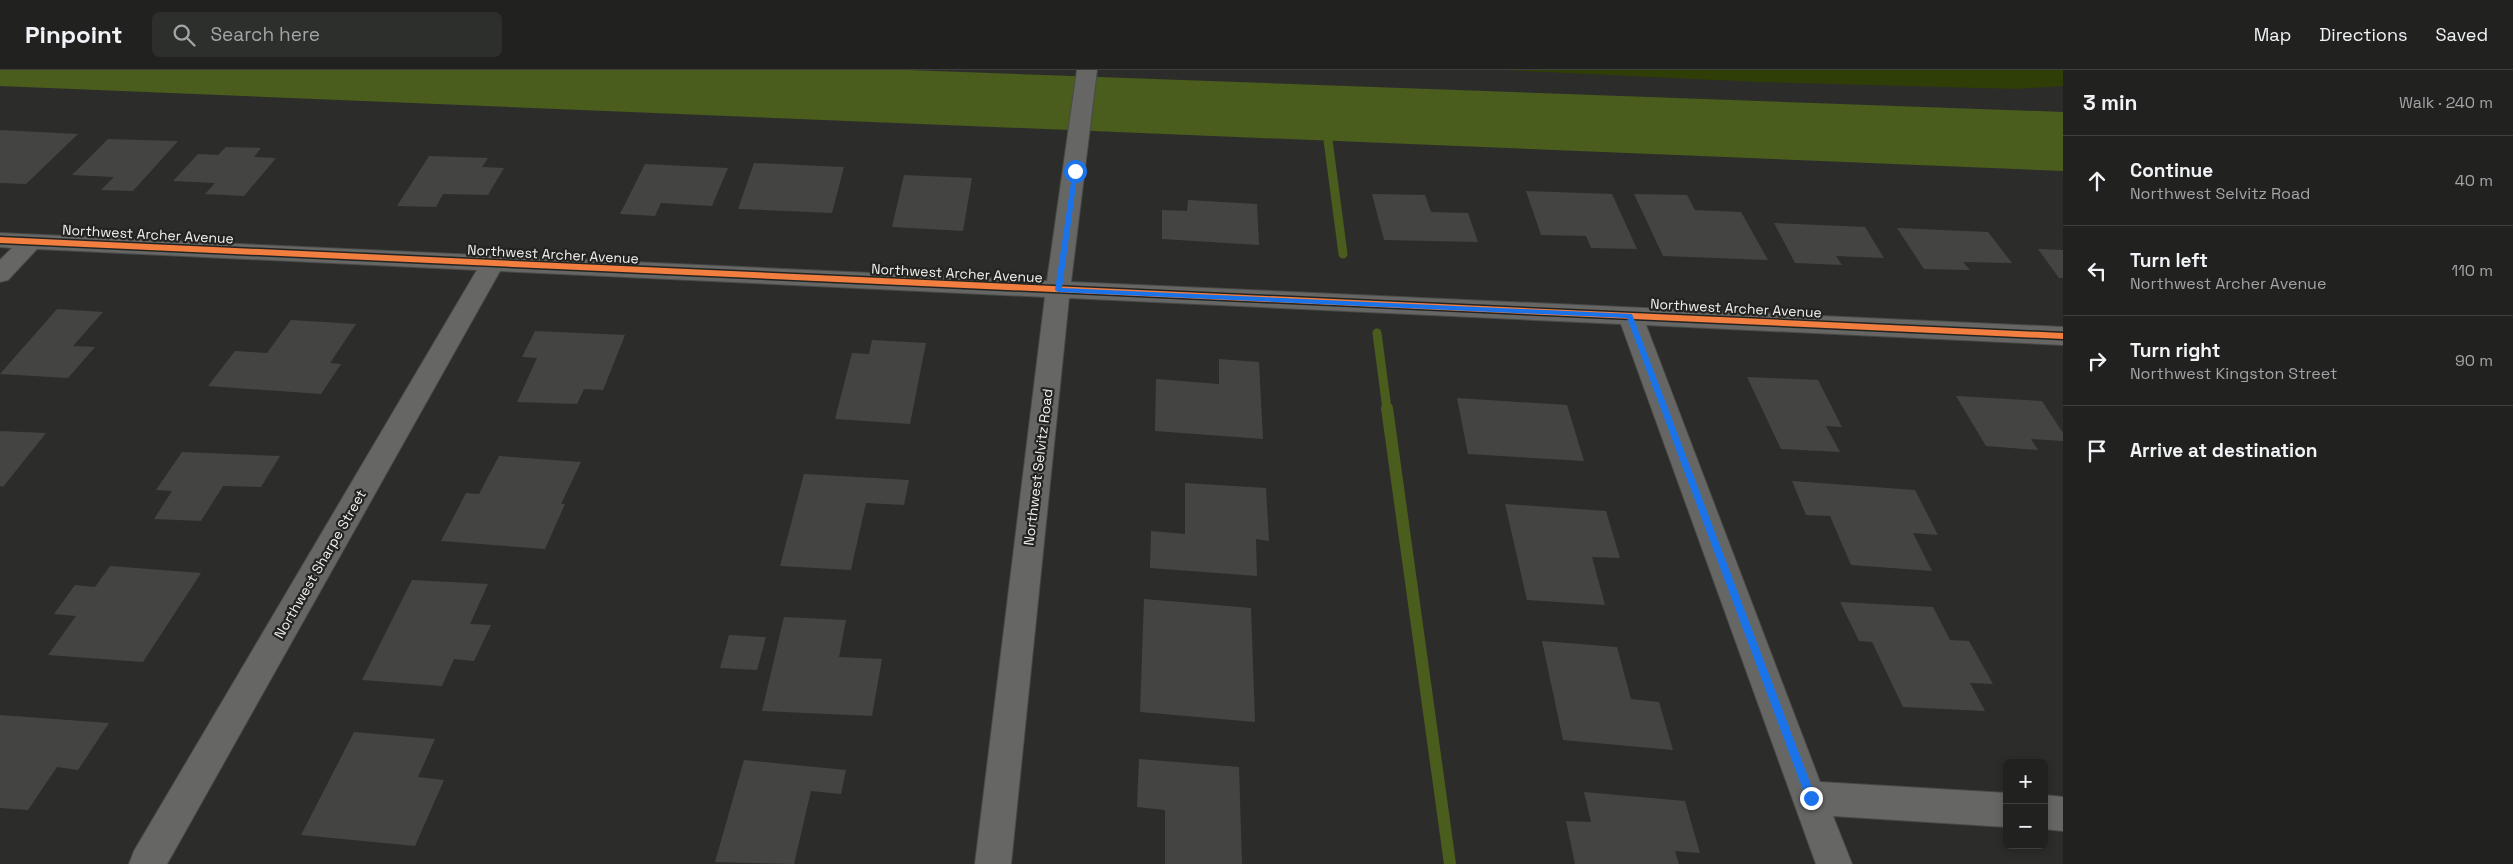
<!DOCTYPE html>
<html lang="en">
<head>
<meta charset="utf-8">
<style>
	body { margin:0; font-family:"Space Grotesk",sans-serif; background:#2d2f2d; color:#f1f3f6 }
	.controls { position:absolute; right:15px; bottom:15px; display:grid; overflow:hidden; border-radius:8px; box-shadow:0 2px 8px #0003 }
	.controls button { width:45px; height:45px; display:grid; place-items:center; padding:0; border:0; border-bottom:1px solid #3e3f3e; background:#212220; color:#f1f3f6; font:25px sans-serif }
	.stop { position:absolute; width:15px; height:15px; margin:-11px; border:4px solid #1a73e8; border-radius:50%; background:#fff }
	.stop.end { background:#1a73e8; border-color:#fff; box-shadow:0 1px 5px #0008 }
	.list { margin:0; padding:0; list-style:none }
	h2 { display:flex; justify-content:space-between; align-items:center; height:65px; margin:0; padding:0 20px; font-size:21px }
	h2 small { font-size:16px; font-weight:400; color:#a2a4a5 }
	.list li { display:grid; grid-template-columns:32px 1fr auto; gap:15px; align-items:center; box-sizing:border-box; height:90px; padding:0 20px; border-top:1px solid #3e3f3e }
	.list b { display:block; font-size:19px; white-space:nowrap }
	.list p { margin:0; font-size:16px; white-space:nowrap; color:#a2a4a5 }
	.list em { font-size:16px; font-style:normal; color:#a2a4a5 }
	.icon { flex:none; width:28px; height:28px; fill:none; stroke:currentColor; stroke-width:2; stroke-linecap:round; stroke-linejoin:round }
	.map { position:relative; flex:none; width:2063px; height:794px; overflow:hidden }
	header { display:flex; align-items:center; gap:30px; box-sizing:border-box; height:70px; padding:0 25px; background:#212220; border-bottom:1px solid #3e3f3e }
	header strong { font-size:24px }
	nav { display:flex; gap:28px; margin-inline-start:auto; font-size:18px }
	.search { width:350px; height:45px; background:#2d2f2d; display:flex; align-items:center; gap:12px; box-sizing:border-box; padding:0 18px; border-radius:8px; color:#a2a4a5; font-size:19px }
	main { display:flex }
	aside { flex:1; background:#212220 }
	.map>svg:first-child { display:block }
	.green { fill:#2f3d06 }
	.water { fill:#4a5d1c }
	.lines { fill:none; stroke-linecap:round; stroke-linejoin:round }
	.stream-far1 { stroke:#4a5d1c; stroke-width:9 }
	.stream { stroke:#4a5d1c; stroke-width:12 }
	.building { fill:#444543 }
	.minor-casing { stroke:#494a48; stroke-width:2 }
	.minor { fill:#666765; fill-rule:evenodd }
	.cycleway-casing { stroke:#232421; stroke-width:9 }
	.cycleway { stroke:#f27e40; stroke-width:6 }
	.route { fill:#1a73e8 }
	.labels { text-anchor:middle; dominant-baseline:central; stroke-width:4.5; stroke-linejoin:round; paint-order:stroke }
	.street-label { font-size:14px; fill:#f1f2ef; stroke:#232421 }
</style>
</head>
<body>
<header>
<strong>Pinpoint</strong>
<div class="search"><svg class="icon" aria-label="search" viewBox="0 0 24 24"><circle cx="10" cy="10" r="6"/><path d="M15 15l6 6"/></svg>Search here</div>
<nav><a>Map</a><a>Directions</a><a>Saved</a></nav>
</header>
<main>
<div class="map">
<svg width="2063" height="794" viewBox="0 0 2063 794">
	<rect width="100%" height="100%" fill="#2c2d2b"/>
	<!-- green -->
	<path class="green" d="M1504,0H2063V16L2016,19L1758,12Z"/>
	<!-- water -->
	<path class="water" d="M0,0H907L2063,42V101L0,16Z"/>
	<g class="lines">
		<!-- stream-far1 -->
		<path class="stream-far1" d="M1329,57L1328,70L1343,184
			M1377,263L1387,339"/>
		<!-- stream -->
		<path class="stream" d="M1387,338L1450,794"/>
	</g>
	<!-- building -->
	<path class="building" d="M0,60L78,64L26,114L0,113Z
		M108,69L178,71L133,121L101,120L114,107L72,105Z
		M226,77L261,78L254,87L276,88L244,126L205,124L215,113L173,111L198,84L218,85Z
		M429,86L488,88L482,97L504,98L488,125L443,124L436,137L397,136Z
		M754,93L844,97L832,143L738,139Z
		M645,94L728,98L712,136L661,133L655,146L620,144Z
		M904,105L972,108L963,161L892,157Z
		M1526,121L1612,124L1637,179L1591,178L1586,166L1541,165Z
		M1372,124L1425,125L1431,142L1468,143L1478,172L1384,170Z
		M1634,124L1687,125L1695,140L1741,142L1768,190L1663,186Z
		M1188,130L1257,134L1259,175L1162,169V140L1187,141Z
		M1774,153L1865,157L1884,188L1836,186L1842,195L1795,193Z
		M1897,158L1988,162L2012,193L1963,192L1970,200L1924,199Z
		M2038,179L2063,180V208H2059Z
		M57,239L103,242L73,276L95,277L68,308L0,304Z
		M291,250L356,254L330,293L341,294L321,324L208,316L235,281L267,283Z
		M535,261L625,265L603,320L584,319L577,334L517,332L537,288L522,287Z
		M872,270L926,273L910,354L835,349L852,283L869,284Z
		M1219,289L1259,292L1263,369L1155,361L1156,309L1219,314Z
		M1747,307L1818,310L1842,357L1826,356L1840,382L1781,379Z
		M1956,326L2042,331L2063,363V371L2031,369L2038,380L1986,376Z
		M1457,328L1567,335L1584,391L1468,384Z
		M0,361L46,363L3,417L0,416Z
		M182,382L280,386L261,417L223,416L201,451L154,449L172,421L156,420Z
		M499,386L581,392L561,434H565L545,479L441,471L466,423L479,424Z
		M804,404L909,410L904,435L866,433L851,500L780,496Z
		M1792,411L1915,420L1938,465L1913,463L1932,501L1851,495L1830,446L1806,445Z
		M1185,413L1266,418L1269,471L1256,469L1257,506L1150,498L1151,461L1185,464Z
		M1505,434L1606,441L1620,488L1592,487L1605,535L1527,530Z
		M110,496L201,503L143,592L48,585L76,546L54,544L75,515L95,517Z
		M412,510L488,514L470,554L491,555L474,591L454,589L442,616L362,610Z
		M1144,529L1251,538L1255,652L1140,642Z
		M1840,532L1933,537L1950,570L1969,571L1993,614L1970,613L1985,641L1903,637L1872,572L1859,571Z
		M784,547L846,550L839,587L882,589L872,646L762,641Z
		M729,565L766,567L757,600L720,598Z
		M1542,571L1617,577L1631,629L1659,632L1673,680L1563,670Z
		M0,645L109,653L78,700L57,697L28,740L0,738Z
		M354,662L435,669L418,707L444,710L415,776L301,765Z
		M1139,689L1239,697L1242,794H1165V740L1137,737Z
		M744,690L846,700L841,724L811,721L794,794L715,792Z
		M1584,722L1685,731L1700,783L1675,781L1679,794H1575L1566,751L1591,752Z"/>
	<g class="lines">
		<!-- minor casing -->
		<g class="minor-casing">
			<path id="minor" d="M1077,0H1097L1071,212L2063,257V275L1646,255L1820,712L2007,723V757L1833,746L1852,794H1816L1621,254L1069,228L1011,794H975L1045,227L500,201L167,794H129L134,781L477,200L37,179L8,210L0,212V190L12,178L0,177V163L1047,211Z
				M2044,725L2063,727V761L2044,759Z"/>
		</g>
		<!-- minor -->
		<use href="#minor" class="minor"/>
		<!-- cycleway casing -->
		<g class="cycleway-casing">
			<path id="cycleway" d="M0,170L2063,266"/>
		</g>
		<!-- cycleway -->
		<use href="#cycleway" class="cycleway"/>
	</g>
	<!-- route -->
	<path class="route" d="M1073,99L1078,101L1062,218L1632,244L1816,728L1814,731L1811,733L1806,728L1627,248L1058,222L1055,220Z"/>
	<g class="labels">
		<!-- street labels -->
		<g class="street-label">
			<text transform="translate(148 164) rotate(3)">Northwest Archer Avenue</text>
			<text transform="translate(553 184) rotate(3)">Northwest Archer Avenue</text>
			<text transform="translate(957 203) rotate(3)">Northwest Archer Avenue</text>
			<text transform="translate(1736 238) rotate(3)">Northwest Archer Avenue</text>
			<text transform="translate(1038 397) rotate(-83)">Northwest Selvitz Road</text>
			<text transform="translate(320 494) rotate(-60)">Northwest Sharpe Street</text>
		</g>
	</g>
</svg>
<div class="controls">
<button>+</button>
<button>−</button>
</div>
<div class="stop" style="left:1075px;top:101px"></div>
<div class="stop end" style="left:1811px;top:728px"></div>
</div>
<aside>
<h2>3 min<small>Walk · 240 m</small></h2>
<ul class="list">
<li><svg class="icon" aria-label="ahead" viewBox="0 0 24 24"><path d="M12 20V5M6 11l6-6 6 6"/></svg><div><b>Continue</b><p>Northwest Selvitz Road</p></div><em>40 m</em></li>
<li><svg class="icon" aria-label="left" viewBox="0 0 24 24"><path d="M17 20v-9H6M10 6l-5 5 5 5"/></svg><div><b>Turn left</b><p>Northwest Archer Avenue</p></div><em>110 m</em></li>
<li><svg class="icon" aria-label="right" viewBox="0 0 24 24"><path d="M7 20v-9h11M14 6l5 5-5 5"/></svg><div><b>Turn right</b><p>Northwest Kingston Street</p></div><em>90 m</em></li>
<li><svg class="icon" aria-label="arrive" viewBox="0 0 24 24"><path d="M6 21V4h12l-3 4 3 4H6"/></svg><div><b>Arrive at destination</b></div></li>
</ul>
</aside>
</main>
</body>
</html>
